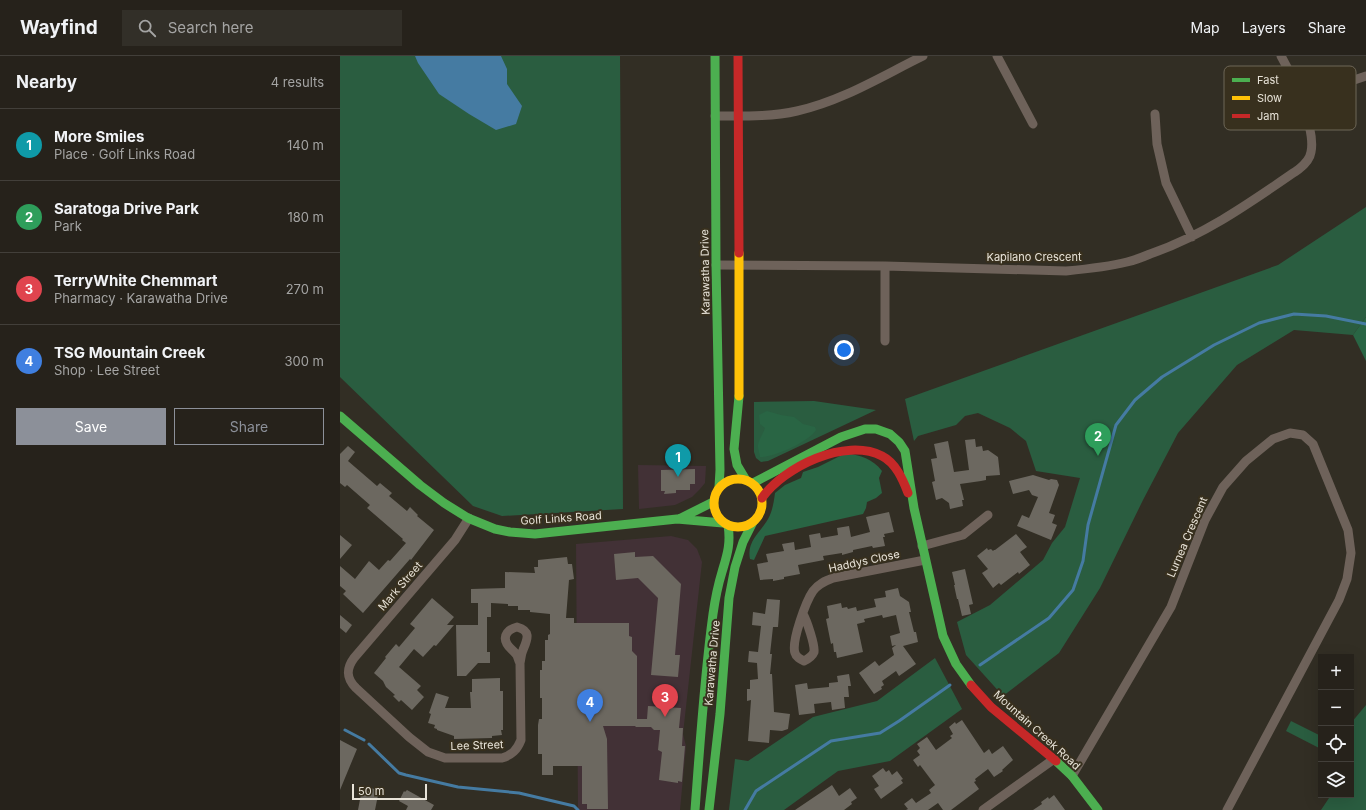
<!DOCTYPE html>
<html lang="en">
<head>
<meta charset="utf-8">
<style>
	body { margin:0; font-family:Inter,sans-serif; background:#322f28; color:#f1f3f6 }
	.controls { position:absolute; right:12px; bottom:12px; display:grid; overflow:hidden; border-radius:0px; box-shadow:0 4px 16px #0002 }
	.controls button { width:36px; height:36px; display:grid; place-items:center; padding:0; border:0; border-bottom:1px solid #423f3a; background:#26221b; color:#f1f3f6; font:20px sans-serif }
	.scale { position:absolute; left:12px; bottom:10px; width:75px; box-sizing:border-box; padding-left:4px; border:2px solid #e8e3d8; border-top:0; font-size:11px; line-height:14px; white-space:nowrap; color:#e8e3d8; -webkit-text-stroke:3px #38301e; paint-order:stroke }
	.you { position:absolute; left:504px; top:294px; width:14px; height:14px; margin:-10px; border:3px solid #fff; border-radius:50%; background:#1a73e8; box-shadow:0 0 0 6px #1a73e833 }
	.badge { display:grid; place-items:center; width:26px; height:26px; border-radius:50%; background:#8c9099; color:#fff; font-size:13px; font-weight:700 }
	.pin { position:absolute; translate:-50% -33px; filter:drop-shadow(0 1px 2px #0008) }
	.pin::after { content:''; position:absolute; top:21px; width:14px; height:12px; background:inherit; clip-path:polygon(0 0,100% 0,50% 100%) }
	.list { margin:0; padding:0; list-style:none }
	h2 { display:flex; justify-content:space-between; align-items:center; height:52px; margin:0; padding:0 16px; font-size:17px }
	h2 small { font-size:13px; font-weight:400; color:#a4a4a3 }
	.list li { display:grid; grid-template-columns:26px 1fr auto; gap:12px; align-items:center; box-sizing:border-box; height:72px; padding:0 16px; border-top:1px solid #423f3a }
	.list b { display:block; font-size:15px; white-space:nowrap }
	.list p { margin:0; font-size:13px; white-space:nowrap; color:#a4a4a3 }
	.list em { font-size:13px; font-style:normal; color:#a4a4a3 }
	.actions { display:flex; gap:8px; padding:12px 16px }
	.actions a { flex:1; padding:9px 0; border:1px solid #8c9099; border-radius:0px; text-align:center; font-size:14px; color:#8c9099 }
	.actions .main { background:#8c9099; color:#fff }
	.icon { flex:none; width:22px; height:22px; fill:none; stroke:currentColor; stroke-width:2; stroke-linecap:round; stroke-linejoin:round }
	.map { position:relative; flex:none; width:1026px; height:754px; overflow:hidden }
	header { display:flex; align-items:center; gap:24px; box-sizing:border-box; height:56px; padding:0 20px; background:#26221b; border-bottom:1px solid #423f3a }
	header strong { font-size:19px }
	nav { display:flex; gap:22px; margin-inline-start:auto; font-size:14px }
	.search { width:280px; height:36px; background:#322f28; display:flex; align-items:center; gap:10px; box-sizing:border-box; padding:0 14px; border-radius:0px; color:#a4a4a3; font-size:15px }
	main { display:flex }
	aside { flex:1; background:#26221b }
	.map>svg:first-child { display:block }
	.commercial { fill:#423136 }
	.green { fill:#2a5d40 }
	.forest { fill:#296544 }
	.water { fill:#457ba2 }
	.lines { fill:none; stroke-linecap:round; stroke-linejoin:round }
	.stream { stroke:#457ba2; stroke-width:3 }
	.building { fill:#6c6860 }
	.street { stroke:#6e625a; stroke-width:9 }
	.fast { stroke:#4caf50; stroke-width:9 }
	.slow { stroke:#ffc107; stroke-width:9 }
	.jam { stroke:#c62828; stroke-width:9 }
	.labels { text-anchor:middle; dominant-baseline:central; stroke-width:4; stroke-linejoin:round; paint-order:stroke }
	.street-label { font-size:11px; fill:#e8e3d8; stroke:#38301e }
	.key { fill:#38301e; stroke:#6d6656; stroke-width:1 }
	.key-label { font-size:11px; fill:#e8e3d8 }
</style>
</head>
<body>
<header>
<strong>Wayfind</strong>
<div class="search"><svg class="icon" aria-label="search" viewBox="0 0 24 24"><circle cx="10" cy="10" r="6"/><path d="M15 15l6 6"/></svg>Search here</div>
<nav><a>Map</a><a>Layers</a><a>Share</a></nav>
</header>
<main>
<aside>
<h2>Nearby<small>4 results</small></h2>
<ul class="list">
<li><span class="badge" style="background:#0f9aa8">1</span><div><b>More Smiles</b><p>Place · Golf Links Road</p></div><em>140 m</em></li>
<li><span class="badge" style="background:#2e9e5b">2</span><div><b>Saratoga Drive Park</b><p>Park</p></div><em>180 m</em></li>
<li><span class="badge" style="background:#e0444e">3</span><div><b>TerryWhite Chemmart</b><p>Pharmacy · Karawatha Drive</p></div><em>270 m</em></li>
<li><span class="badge" style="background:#3f7fe0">4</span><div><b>TSG Mountain Creek</b><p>Shop · Lee Street</p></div><em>300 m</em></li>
</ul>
<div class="actions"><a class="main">Save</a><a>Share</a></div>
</aside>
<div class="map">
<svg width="1026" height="754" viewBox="0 0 1026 754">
	<rect width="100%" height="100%" fill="#322e24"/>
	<!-- commercial -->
	<path class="commercial" d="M298,409L366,410L365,427L360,433L352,441L335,449L299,453Z
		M331,480L348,484L357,493L362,506L343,678L346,690L340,754H238L236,488Z"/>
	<!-- green -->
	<path class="green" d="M0,0H280L283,453L162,460L133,450L0,321Z
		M1026,151V261L1013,279L954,274L897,309L838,377L803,444L760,532L719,597L663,640L626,599L617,566L650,549L703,504L712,487L725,471L740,422L696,415L686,385L670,372L638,357L625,360L616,369L578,380L574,385L565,343L938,209Z
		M474,345L536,354L428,405L421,406L416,402L414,396V346Z
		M595,602L622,653L550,705L498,715L444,754H389L395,703L408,705L473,661L537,645Z
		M1026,649V754H981L991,739H1011V667Z
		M951,665L981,680V693L946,675Z"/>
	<!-- forest -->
	<path class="forest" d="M1026,261V305L1013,279Z
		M427,355L441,359L454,361L463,368L475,371L476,374C470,385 433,402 420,401C420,398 418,394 418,391C417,387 423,378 425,372L420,368L419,359Z
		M506,397C521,400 532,402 542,415L539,422L542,437L536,442L527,446L526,452L523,458L425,480L414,504L410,503C406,484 423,475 430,459C433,452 434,444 435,437L445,429L461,422L463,416L478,411Z"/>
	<!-- water -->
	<path class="water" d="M75,0H161L167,13V28L182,50L176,68L156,74L129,58L99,38L78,7Z"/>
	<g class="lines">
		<!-- stream -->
		<path class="stream" d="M640,609L709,562L733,534L743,505L748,469L776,369L795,344L822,321L874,289L919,267L954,258L986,260L1026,268
			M5,674L24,684
			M29,688L59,717L66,719L118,731L179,737L234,750L238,754
			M405,754L416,735L491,685L540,677L559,665L610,629"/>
	</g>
	<!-- building -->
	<path class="building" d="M635,383L636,391L642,390L643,395L648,394L658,401L660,419L646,420V424L641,425L620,428L624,444H622L623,450L610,453L609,447L602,442L596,444L592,426L595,425L591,403L597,402L594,388L608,385L614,416L629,414L625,384Z
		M8,390L15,396L8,405L37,430L40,427L52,437L49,440L67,455L70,451L78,459L77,460L94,474L71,504L70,503L23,557L3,538L6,535L0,530V510L15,523L29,505L39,514L48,504L50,505L66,487L62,484L63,483L27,452L30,449L7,429L5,431L0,427V398Z
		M355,413V428H350V434H336V437L324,438L325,435H321V414Z
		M693,419L709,424L711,423L717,424L719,429L709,457L715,459L712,467L717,469L711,484L677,470L682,459L689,462L698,441L692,439L689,434L673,438L669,425Z
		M549,456L554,476L544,478L545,481H543L545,490L533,492L532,490L513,494V496L502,499V497L483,500L484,504L458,509L460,518L444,521V523L433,525V523L420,524L417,508L428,506L426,498L444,495L442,488L454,486L455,494L471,491L469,479L480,477L481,482L498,479L497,472L509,470L511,481L530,476L526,461Z
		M676,478L687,491L680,496L690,509L679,518L678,516L661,529L659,527L653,532L642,517L648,513L637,500L647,492L648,494L651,493L653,495L654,494H655Z
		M0,479L12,489L0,503Z
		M295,496V501L313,500L341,528L335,599H340L338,621L311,619L318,542L298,522L276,524L274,498Z
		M227,501L228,508H232L234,523L229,524L226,562H234V567H289V580L292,581V595L297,600V663H307L308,650L341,652L339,672H343L342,690H345L342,726L338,725V727L319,724L322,696L318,694L320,674H314L311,671H296L295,670H263L267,683L268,753H247V748H242V710H213V719H202V698H198V669L199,663H202V642H200V614H202V605H205V584H208V579L210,578V558L190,556V554H178V550H168V548L151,547V561H147V596H150V607H138L126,620H117L116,569H138V547H131V533L165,532V516L195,517L194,511H198V504Z
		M625,513L633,548L629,549L631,558L622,560L618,543H617L614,529H615L612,516Z
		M558,532L560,540L569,546L571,556H569L574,576H576L578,586L563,590L576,608L559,620L556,615L542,625L544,629L541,631L542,633L534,638L519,617L535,605L539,610L554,599L552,592L556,589L552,590L550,580L560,577L556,559L543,562L542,559L524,563L525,566L517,568L523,596L497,602L496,596H494L493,587L491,588L486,563L489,562L487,550L501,547L502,552L507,551L508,553L516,551L517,555L536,551L534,543L546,541L545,535Z
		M92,542L114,561L107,569H114L96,590L94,589L83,601L74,593L59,611L81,630L77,634L84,641L72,654L61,644L59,646L53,640L55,639L46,631L43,625L34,617L46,602L45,601L56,588L59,591L75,572L70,568Z
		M427,543L440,544L438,571H433L430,598H432L430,618H432L434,656L450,658L448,673L442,675L430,674L429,687L408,685L411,644L407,645V633H410V624L418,623L417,607L408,606L409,595L418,596L421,570L412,569L413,556L425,558Z
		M0,559L12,569L6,577L0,572Z
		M509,618L511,630H508L509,641H504L505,652L492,654L491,646L474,648L475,657L459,659L455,629L467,627L468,633L489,631V627L498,626L497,620Z
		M160,622V635H163V674H161L162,679L152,680V682L114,683V680L97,674V673L94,672L95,669L88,667L91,658L89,657L96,637L109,641L105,652H131L130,636H132V623Z
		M622,664L644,697L649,693L652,698L663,690L673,704L662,714L663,715L654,721L648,713L635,723L636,725L634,726L639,733L611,754H603L598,747L588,754H566L568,753L564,748L572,742L576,747L591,737L589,734L595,729L580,709L578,711L573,704L580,699L577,695L580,692L577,688L587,681L596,694L612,682L610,680L613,678L609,671L615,666L616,668Z
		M0,684L17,693L0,734Z
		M543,712L546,716L549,714L552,719L557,715L563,723L561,724L563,727L541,743L534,733L539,730L532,720Z
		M492,729L499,740L510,732L517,742L511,746L512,748L504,754H455Z
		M30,732L39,734L35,754H18L22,733L29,735Z
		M67,734L94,749L91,754H66L68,750L59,745L64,735L65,736Z
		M714,739L725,754H693L702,748L701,746L708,741L709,743Z"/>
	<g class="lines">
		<!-- street -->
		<path class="street" d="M657,0L693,68
			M960,42L1026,20
			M815,58L817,88L826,127L852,181
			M375,60C402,60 431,61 457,55C502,45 542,20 583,0
			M376,209L545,210L726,215C747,213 767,211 787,206C795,204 803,201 810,198C865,179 911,146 959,113C964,109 970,103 971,96C976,73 953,21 941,0
			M545,210V285
			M129,462L115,484L14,602C6,613 6,622 16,632L69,681L88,696L105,702H162C172,699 177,694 181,684L180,607
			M582,490L623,479L648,459
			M463,558C467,565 475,589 474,596C472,601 468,603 464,605C460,603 456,601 455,597C451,586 466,545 473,535C478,528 485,525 493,522L585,504
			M177,571C192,575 187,584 183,594C181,598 181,603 180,607C178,604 178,600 176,598C173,594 169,592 167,588C162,579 169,573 177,571Z
			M732,720L831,551L865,464L883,431L906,405L933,383L950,377L963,379L973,388L1008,474L1011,497L1007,523L999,544L887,754
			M643,754L714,703"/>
		<!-- fast -->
		<path class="fast" d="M375,0L376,209L380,414L379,431
			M399,340L394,393L397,409L406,424
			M0,360L80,429L104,447L128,462L155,473L170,476L195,478L337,463L383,467
			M413,427L501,381L525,373H536L550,378L559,386L565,395L574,452L603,580L616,608L631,629
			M339,463L373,446
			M716,705L732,720L758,754
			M355,754C360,689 364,623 373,558C375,544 378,529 382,516C387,499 391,488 388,469
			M369,754L380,658L389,542L395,511L403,486L413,466"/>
		<!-- slow -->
		<path class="slow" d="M399,340V197
			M374 447a24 24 0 1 1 48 0a24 24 0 1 1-48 0Z"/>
		<!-- jam -->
		<path class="jam" d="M398,0L399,197
			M422,442C444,411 505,381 542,400C556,407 563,424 568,437
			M631,629L651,651L716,705"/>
	</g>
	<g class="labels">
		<!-- street labels -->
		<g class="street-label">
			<text x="694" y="201">Kapilano Crescent</text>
			<text transform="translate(365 216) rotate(-91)">Karawatha Drive</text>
			<text transform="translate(221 462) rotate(-4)">Golf Links Road</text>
			<text transform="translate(847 481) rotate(-67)">Lurnea Crescent</text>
			<text transform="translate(524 505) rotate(-12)">Haddys Close</text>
			<text transform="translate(60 530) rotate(-49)">Mark Street</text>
			<text transform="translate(372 607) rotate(-85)">Karawatha Drive</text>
			<text transform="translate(697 674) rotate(42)">Mountain Creek Road</text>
			<text transform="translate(137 689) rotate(-2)">Lee Street</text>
		</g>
	</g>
	<!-- legend -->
	<rect x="884" y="10" width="132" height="64" rx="6" class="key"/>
	<rect x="892" y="22" width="18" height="4" fill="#4caf50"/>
	<rect x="892" y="40" width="18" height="4" fill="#ffc107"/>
	<rect x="892" y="58" width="18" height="4" fill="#c62828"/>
	<g class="key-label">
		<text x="917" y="28">Fast</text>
		<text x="917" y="46">Slow</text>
		<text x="917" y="64">Jam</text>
	</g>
</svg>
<div class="controls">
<button>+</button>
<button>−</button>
<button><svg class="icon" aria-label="locate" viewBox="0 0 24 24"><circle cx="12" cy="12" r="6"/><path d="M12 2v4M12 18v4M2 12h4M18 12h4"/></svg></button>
<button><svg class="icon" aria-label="layers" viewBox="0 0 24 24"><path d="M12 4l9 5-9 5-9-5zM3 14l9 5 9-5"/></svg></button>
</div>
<div class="scale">50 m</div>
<div class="you"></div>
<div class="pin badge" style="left:338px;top:421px;background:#0f9aa8">1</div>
<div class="pin badge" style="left:758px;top:400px;background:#2e9e5b">2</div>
<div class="pin badge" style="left:325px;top:661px;background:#e0444e">3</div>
<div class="pin badge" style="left:250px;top:666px;background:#3f7fe0">4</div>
</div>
</main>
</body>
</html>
